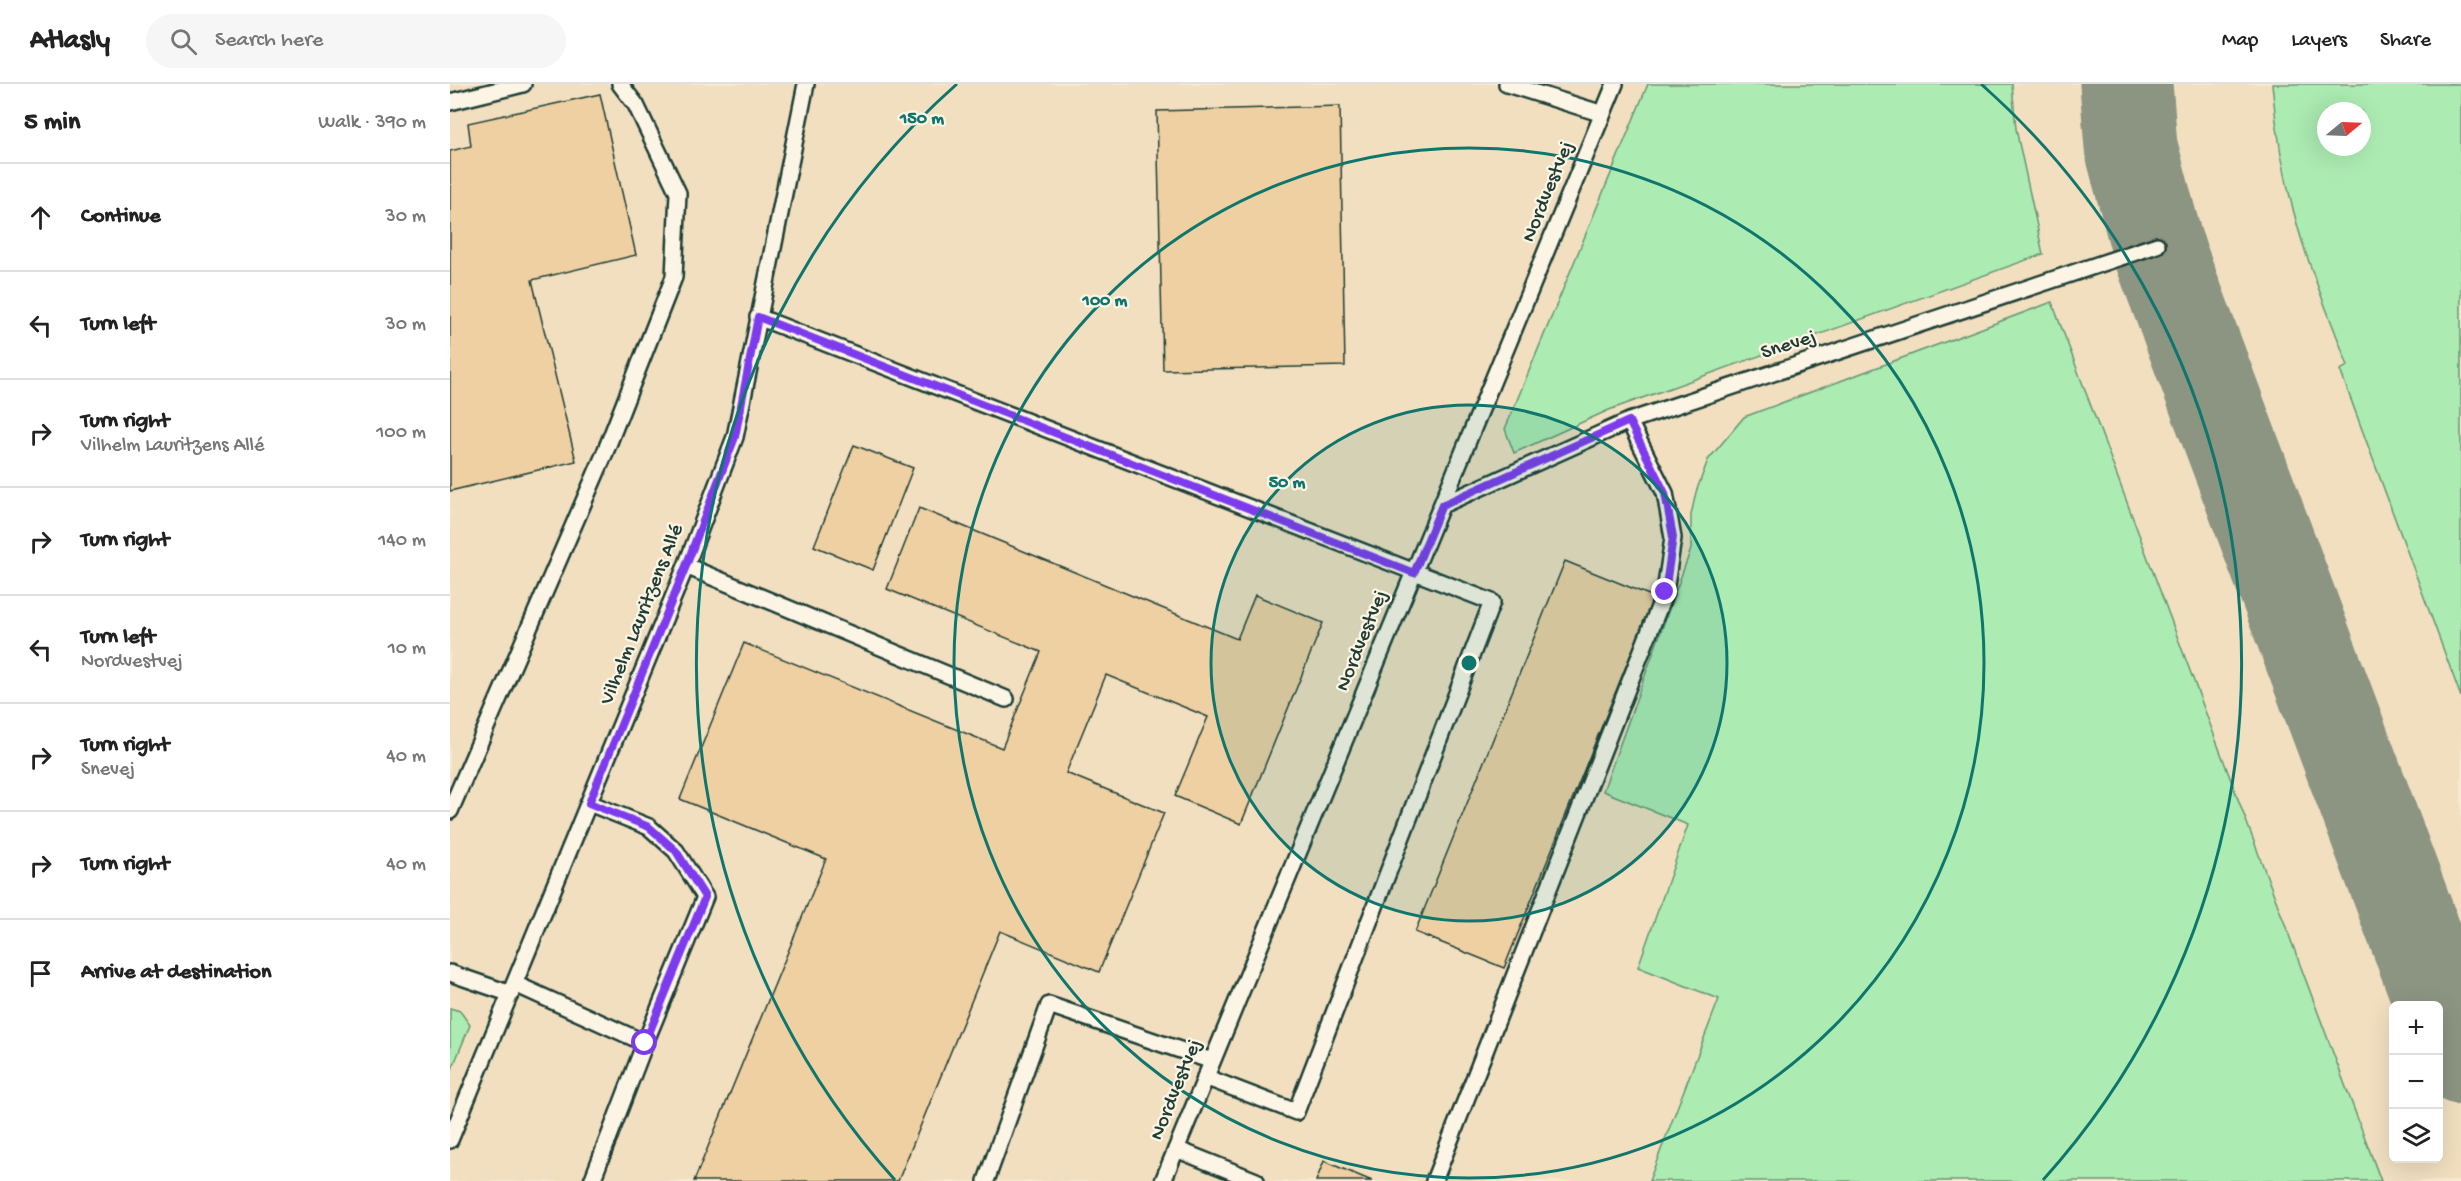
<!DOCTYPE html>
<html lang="en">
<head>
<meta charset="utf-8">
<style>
	body { margin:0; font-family:"Gochi Hand",sans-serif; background:#f6f6f6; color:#222 }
	.controls { position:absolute; right:18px; bottom:18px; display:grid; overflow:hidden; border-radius:9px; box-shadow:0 6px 24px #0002 }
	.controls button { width:54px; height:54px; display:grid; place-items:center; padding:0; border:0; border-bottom:2px solid #e0e0e0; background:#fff; color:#222; font:30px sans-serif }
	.compass { position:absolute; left:1867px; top:18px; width:54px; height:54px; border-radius:50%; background:#fff; box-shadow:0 6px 24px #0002; rotate:71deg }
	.stop { position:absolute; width:18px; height:18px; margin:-14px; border:4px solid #7c3aed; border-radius:50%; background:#fff }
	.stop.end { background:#7c3aed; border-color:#fff; box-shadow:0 2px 6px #0008 }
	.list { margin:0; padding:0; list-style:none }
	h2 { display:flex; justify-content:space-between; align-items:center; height:78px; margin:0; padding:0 24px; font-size:26px }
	h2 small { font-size:20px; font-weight:400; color:#767676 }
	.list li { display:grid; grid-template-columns:39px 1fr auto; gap:18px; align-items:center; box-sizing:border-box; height:108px; padding:0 24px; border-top:2px solid #e0e0e0 }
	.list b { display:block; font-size:22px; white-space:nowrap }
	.list p { margin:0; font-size:20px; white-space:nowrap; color:#767676 }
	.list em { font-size:20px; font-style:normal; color:#767676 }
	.icon { flex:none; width:33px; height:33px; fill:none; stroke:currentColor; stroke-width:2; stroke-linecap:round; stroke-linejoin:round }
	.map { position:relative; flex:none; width:2011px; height:1097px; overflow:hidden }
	header { display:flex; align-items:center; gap:36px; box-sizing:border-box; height:84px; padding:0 30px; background:#fff; border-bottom:2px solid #e0e0e0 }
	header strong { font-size:28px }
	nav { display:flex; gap:33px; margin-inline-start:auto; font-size:21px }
	.search { width:420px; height:54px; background:#f6f6f6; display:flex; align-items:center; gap:15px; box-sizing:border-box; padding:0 21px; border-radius:33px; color:#767676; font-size:22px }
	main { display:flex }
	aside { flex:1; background:#fff }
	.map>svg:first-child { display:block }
	.built { fill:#f1dfc0; fill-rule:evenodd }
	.green { fill:#acebb2; stroke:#669473; stroke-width:1.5; fill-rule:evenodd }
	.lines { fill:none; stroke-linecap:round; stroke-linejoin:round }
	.taxiway { stroke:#8c9482; stroke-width:93 }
	.building { fill:#efd0a2; stroke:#1f3d34; stroke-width:1.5 }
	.lane-casing { stroke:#1f3d34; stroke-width:20 }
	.lane { stroke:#fcf5e5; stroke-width:15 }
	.route { stroke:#7c3aed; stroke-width:8 }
	.ring { fill:none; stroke:#0f766e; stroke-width:3 }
	.labels { text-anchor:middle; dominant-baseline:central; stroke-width:4.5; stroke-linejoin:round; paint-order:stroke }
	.street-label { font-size:21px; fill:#1f3d34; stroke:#fcf5e5 }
	.centre { fill:#0f766e; stroke:#fcf5e5; stroke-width:3 }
	.ring-label { font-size:18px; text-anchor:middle; font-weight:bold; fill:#0f766e; stroke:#fcf5e5; stroke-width:4.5; stroke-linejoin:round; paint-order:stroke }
</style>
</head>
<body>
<header>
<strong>Atlasly</strong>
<div class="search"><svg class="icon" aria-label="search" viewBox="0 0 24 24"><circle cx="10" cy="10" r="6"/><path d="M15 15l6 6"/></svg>Search here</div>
<nav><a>Map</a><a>Layers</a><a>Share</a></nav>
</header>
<main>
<aside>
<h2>5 min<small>Walk · 390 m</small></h2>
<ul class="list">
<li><svg class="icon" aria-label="ahead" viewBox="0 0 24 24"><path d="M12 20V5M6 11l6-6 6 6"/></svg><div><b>Continue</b></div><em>30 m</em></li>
<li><svg class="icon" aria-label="left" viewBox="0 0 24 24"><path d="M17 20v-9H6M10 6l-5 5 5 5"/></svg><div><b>Turn left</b></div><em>30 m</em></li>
<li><svg class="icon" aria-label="right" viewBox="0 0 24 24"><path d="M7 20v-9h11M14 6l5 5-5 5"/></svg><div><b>Turn right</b><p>Vilhelm Lauritzens Allé</p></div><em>100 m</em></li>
<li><svg class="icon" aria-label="right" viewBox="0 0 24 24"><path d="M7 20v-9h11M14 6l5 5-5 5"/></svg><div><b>Turn right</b></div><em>140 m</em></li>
<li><svg class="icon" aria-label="left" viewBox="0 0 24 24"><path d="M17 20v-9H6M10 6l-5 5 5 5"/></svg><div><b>Turn left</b><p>Nordvestvej</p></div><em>10 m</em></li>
<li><svg class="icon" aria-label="right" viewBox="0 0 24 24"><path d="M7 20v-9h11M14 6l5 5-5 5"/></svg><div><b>Turn right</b><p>Snevej</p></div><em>40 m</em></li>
<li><svg class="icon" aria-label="right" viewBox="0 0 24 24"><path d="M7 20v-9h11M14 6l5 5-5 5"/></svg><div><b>Turn right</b></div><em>40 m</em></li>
<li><svg class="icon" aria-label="arrive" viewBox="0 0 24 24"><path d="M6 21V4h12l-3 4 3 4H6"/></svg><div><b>Arrive at destination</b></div></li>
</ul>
</aside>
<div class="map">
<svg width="2011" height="1097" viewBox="0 0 2011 1097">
	<rect width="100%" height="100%" fill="#f8ead1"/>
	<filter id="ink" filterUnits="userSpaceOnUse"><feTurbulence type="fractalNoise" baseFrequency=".0167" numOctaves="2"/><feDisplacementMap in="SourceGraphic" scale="12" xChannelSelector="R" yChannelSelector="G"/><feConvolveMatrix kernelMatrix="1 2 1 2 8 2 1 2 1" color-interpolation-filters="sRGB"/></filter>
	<g filter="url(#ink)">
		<!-- built -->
		<path class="built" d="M0,0H2011V1097H0ZM1876,27H1912V63H1876ZM1944,922H1988V1074H1944Z"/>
		<!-- green -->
		<path class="green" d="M1198,0H1562L1566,45L1593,170L1159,326L1064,369L1055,345Z
			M1822,0H2011V613L1890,286L1898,282C1881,235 1860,188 1847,140C1834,94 1826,47 1822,0ZM1876,27H1912V63H1876Z
			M1602,218L1931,1097H1199L1269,915L1188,883L1238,741L1153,707L1241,465V431L1246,408L1258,376L1294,333Z
			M0,924L10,927L20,941L0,990Z"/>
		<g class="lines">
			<!-- taxiway -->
			<path class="taxiway" d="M1676,0L1681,63L1707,161L2011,974"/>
		</g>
		<!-- building -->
		<path class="building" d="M150,10L186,171L82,196L126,377L0,407V67L21,62L18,39Z
			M890,22L895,282L713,286L707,27Z
			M404,361L463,384L423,486L364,462Z
			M469,424L787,555L805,511L873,539L791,740L725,712L758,633L656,591L616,689L714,729L649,888L550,847L448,1097H244L376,775L230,715L294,559L552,664L591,568L437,505Z
			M1115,477L1204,513L1054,884L965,848Z
			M874,1077L922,1097H866Z"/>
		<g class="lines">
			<!-- lane casing -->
			<g class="lane-casing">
				<path id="lane" d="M1057,0L1153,30
					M0,18L73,0
					M308,233L1042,518L846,1028L755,993
					M992,421L1179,337L1707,161
					M236,482L556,615
					M139,719L199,743L226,767L255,813L195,959
					M0,727L154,371L224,193L228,109L186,21L170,0
					M0,889L61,910
					M65,900L195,959L142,1097
					M0,1056L236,482L285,353L356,0
					M726,1065L806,1097
					M536,1097L599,921L762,977
					M713,1097L1165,0
					M984,1097L1215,508L1223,454L1215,409L1179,337"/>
			</g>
			<!-- lane -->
			<use href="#lane" class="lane"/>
		</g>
	</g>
	<g class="lines" filter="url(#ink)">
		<!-- route -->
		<path class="route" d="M195,959L255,813L226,767L199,743L139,719L236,482L285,353L308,233L964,489L992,421L1179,337L1215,409L1223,453L1215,508"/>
	</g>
	<!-- distance rings -->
	<circle cx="1019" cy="579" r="258" fill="#0f766e" fill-opacity=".12"/>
	<g class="ring">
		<circle cx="1019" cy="579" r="258"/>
		<circle cx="1019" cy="579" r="515"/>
		<path d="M445 1096A773 773 0 0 1 507 0M1531 0A773 773 0 0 1 1593 1096"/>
	</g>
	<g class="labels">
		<!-- street labels -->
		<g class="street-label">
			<text transform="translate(1099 108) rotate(-68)">Nordvestvej</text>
			<text transform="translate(1339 262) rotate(-18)">Snevej</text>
			<text transform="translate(193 531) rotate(-68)">Vilhelm Lauritzens Allé</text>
			<text transform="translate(913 557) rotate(-68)">Nordvestvej</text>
			<text transform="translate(727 1006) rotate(-68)">Nordvestvej</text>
		</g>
	</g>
	<circle cx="1019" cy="579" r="9" class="centre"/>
	<g class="ring-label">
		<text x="472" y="39">150 m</text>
		<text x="655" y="221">100 m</text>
		<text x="837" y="403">50 m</text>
	</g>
</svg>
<div class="controls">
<button>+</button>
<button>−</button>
<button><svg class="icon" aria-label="layers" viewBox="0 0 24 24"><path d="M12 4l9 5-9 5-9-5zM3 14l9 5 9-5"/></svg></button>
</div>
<svg class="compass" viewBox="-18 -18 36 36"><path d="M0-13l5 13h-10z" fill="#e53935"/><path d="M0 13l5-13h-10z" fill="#767676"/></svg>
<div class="stop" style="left:195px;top:959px"></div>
<div class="stop end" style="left:1215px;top:508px"></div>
</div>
</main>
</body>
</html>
